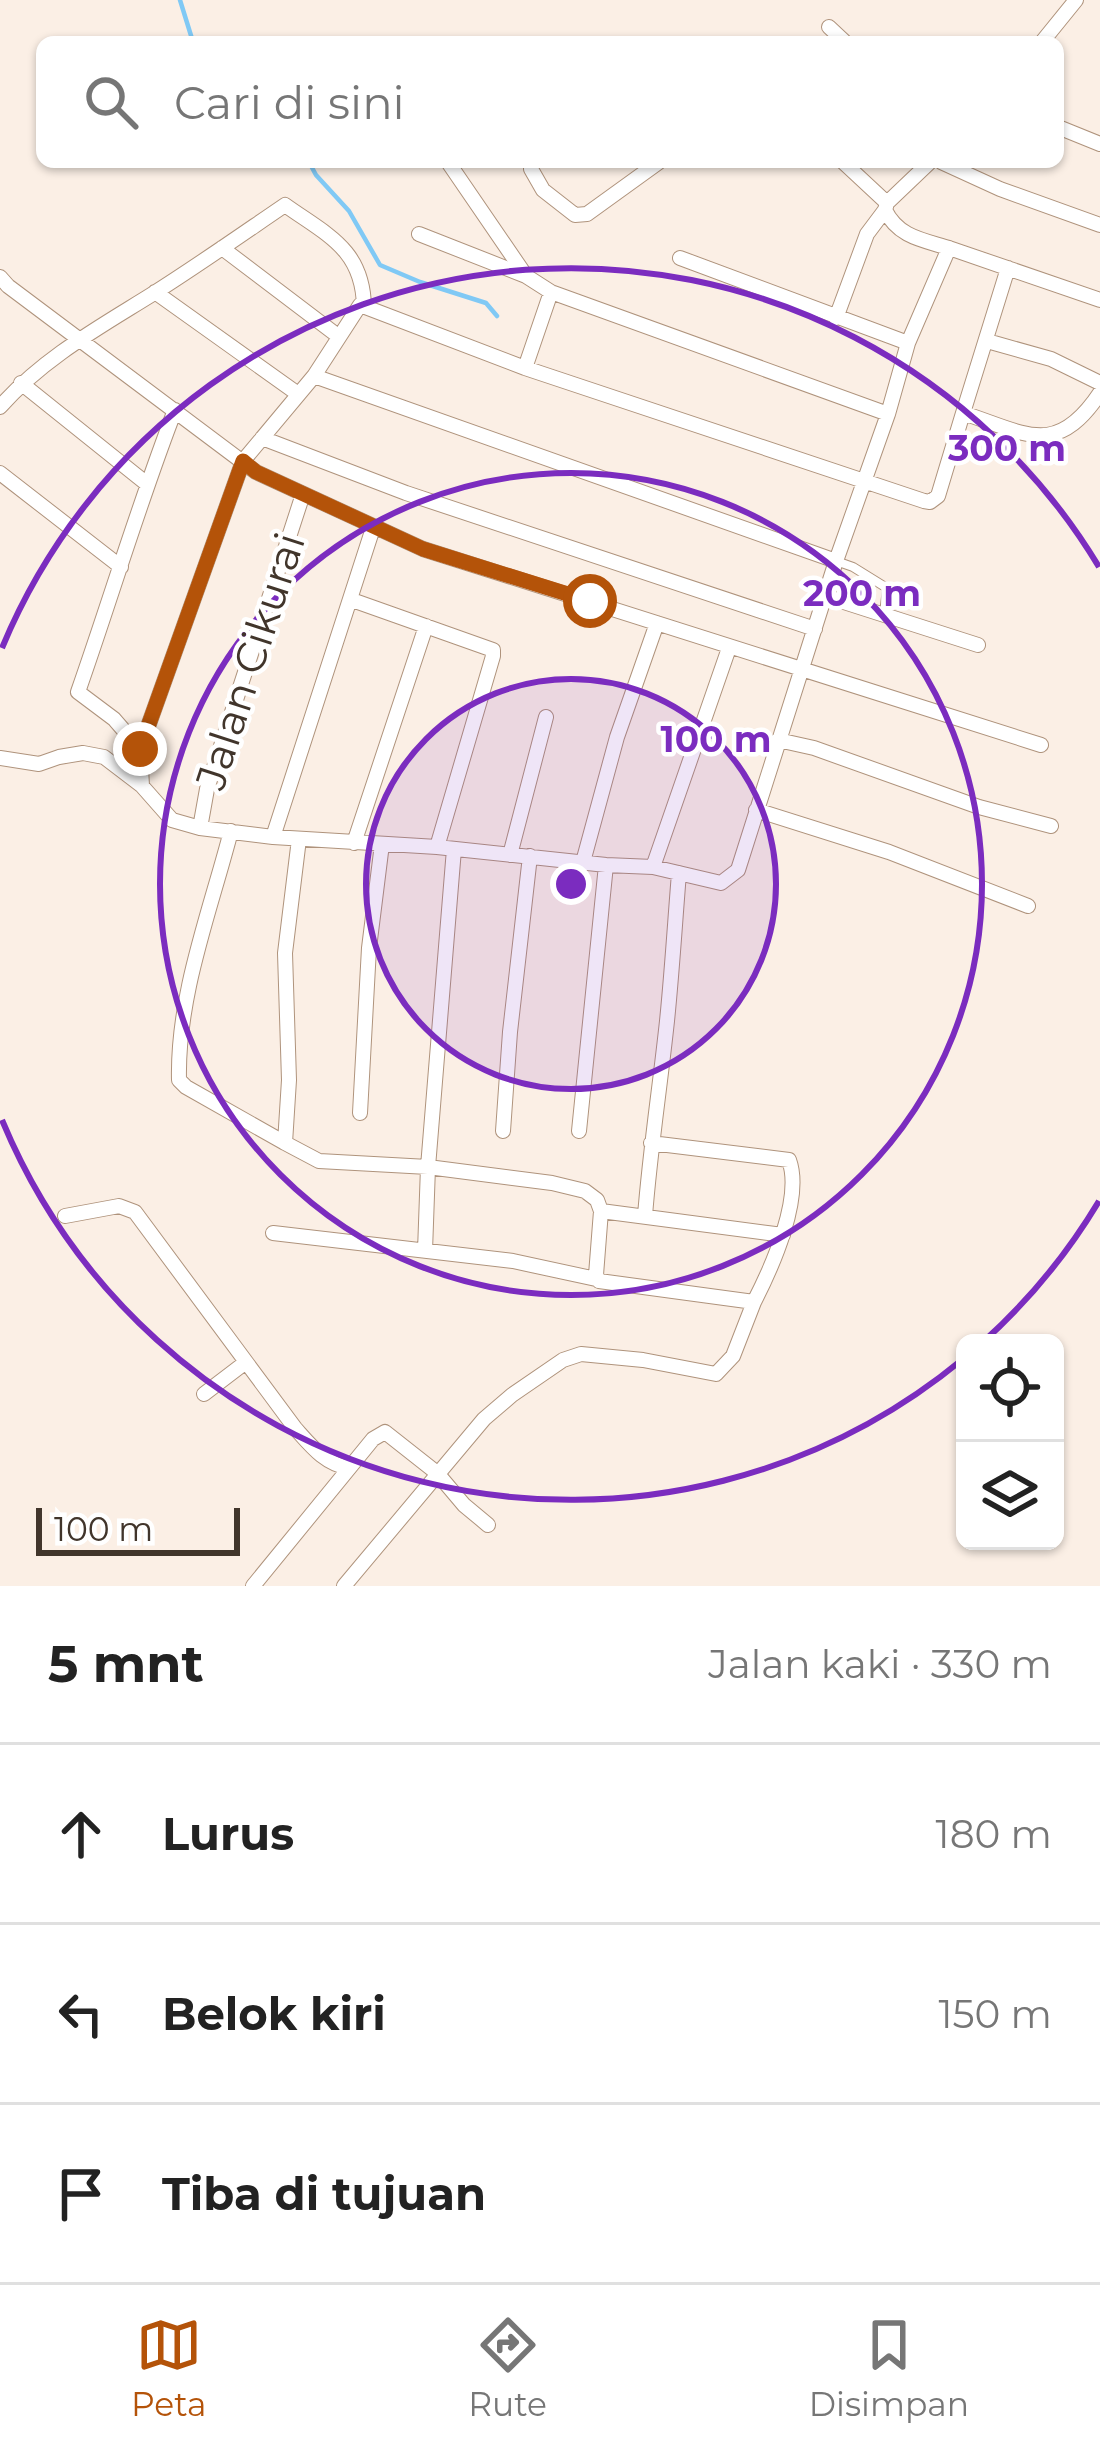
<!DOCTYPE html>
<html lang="id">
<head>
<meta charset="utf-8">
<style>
	body { margin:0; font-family:Montserrat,sans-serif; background:#f2f2f2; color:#222 }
	.controls { position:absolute; right:36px; bottom:36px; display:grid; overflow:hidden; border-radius:18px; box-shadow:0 3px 9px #0004 }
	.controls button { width:108px; height:108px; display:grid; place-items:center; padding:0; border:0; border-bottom:3px solid #e0e0e0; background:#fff; color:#222; font:60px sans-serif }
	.scale { position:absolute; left:36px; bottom:30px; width:204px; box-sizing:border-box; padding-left:12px; border:6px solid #41352b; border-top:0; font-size:33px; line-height:42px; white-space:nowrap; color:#41352b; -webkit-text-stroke:9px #fff; paint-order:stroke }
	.stop { position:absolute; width:36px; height:36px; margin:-27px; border:9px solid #b45309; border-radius:50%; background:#fff }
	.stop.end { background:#b45309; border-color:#fff; box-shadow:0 3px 12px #0008 }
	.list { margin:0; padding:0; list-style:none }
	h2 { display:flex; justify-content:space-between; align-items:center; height:156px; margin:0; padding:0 48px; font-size:51px }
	h2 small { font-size:39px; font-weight:400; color:#767676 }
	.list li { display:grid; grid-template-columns:78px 1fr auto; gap:36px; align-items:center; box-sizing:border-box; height:180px; padding:0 48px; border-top:3px solid #e0e0e0 }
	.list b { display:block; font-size:45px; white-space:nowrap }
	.list em { font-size:39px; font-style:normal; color:#767676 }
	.icon { flex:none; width:66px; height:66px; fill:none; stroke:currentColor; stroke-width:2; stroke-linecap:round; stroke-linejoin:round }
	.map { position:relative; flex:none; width:1100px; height:1586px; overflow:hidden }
	.search { position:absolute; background:#fff; box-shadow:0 3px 9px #0004; left:36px; right:36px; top:36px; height:132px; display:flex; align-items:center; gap:30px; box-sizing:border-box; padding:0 42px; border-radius:18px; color:#767676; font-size:45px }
	.sheet { height:696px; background:#fff }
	nav { display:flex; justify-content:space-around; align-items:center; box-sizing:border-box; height:168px; border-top:3px solid #e0e0e0; background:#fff; font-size:33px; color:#767676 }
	nav a { display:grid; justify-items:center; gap:6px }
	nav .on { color:#b45309 }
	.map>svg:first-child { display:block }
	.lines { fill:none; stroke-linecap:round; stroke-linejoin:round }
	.stream { stroke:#80c9f5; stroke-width:4.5 }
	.service-casing { stroke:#af937c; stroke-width:10 }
	.minor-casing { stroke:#af937c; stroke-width:16 }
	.service { stroke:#fff; stroke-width:8 }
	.minor { stroke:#fff; stroke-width:14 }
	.route { stroke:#b45309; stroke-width:15 }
	.ring { fill:none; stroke:#7b2cbf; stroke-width:6 }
	.labels { text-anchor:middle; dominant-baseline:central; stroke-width:9; stroke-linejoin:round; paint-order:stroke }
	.street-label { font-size:42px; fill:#41352b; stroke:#fff }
	.centre { fill:#7b2cbf; stroke:#fff; stroke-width:6 }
	.ring-label { font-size:36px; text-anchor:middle; font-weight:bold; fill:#7b2cbf; stroke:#fff; stroke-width:9; stroke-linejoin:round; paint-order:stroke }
</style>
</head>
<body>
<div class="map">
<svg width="1100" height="1586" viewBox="0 0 1100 1586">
	<rect width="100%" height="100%" fill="#fbefe5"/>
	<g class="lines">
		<!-- stream -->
		<path class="stream" d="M180,0L193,42
			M309,162L316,175L349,211L380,265L420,282L486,303L497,316"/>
		<!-- service casing -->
		<g class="service-casing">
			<path id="service" d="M836,561L853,567L903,598
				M884,613L887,589"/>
		</g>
		<!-- minor casing -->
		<g class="minor-casing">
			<path id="minor" d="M829,27L845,42
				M1042,42L1076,0
				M1058,127L1100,144
				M448,162L526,276L551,292L888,414
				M843,162L887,203
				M941,162L1000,189L1100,225
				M531,169L543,190L575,215L587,214L659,162
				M419,234L526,276
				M222,248L338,336
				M949,248L1100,300
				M680,258L908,343
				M0,277L8,286L256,472L423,549L1041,745
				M155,292L298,394
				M836,318L867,234L885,210
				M987,341L1051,359L1100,383
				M525,368L551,292
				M314,376L360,305L525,368L924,501L930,502L938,496L963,413C1025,433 1056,459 1100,393
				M21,383L147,484
				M0,407C42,359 98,328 151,295C197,266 241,235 285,205C327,235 363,249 364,307
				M963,413L1008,268
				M262,438L406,493L815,629
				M0,473L121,567
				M825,596L978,645
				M352,600L493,650V656L437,847
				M778,740L814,748L979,807L1051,826
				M140,749L243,461L314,376L836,561
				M0,758L39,764L59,757L83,753L104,757L142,786L172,820L200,828L273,837L437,847L606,865L653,867L721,883L738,870L836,561L888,414L908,343L949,248C923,240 898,237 885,210L887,203L930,162
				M142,786L140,749L114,719L78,692C111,598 139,503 175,410
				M756,810L889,852L1028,906
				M200,828L207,789L303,494
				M231,831C210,912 177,996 179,1080L186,1087L285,1143
				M273,837L373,528
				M299,839L285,953L289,1080L285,1143L319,1161L428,1167L454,849
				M354,843L426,626
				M510,855L546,717
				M583,862L617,737L657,623
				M653,867L729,648
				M360,1113L369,948L382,844
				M503,1131L510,1032L530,856
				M579,1131L606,865
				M601,1211L596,1275L599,1281L754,1302C772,1267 803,1198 789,1160L651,1143
				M65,1216L119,1206L135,1212L295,1428C312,1447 324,1463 349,1468
				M645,1216C650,1151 660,1087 667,1021C672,972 675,922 679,873
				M273,1233L513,1261L596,1279
				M425,1251L428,1167L552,1183L585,1191L597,1200L601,1211L783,1235
				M204,1394L246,1362
				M253,1586L373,1439L385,1432L437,1473L464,1505L488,1525
				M344,1586L484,1419L512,1395L563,1360L581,1354L643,1360L716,1374L733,1356L754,1302"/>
		</g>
		<!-- service -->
		<use href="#service" class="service"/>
		<!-- minor -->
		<use href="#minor" class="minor"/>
	</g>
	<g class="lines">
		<!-- route -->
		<path class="route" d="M140,749L243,461L256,472L423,549L590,601"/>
	</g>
	<!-- distance rings -->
	<circle cx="571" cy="884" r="205" fill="#7b2cbf" fill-opacity=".12"/>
	<g class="ring">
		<circle cx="571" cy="884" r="205"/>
		<circle cx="571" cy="884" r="411"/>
		<path d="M1099 1201A616 616 0 0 1 983 1342M963 1359A616 616 0 0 1 2 1120M2 648A616 616 0 0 1 1099 567"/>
	</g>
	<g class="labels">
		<!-- street labels -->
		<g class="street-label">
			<text transform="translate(250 661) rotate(-72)">Jalan Cikurai</text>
		</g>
	</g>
	<circle cx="571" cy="884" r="18" class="centre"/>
	<g class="ring-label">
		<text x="1007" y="461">300 m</text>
		<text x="862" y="606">200 m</text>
		<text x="716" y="752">100 m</text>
	</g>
</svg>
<div class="controls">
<button><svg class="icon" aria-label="locate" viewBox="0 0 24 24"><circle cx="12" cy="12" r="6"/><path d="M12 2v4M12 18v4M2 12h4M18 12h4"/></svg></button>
<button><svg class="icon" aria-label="layers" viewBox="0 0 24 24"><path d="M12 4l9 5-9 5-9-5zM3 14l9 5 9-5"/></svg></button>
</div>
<div class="scale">100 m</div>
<div class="stop" style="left:590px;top:601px"></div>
<div class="stop end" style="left:140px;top:749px"></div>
<div class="search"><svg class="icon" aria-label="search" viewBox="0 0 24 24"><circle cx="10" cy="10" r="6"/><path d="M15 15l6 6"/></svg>Cari di sini</div>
</div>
<section class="sheet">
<h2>5 mnt<small>Jalan kaki · 330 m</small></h2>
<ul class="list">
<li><svg class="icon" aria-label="ahead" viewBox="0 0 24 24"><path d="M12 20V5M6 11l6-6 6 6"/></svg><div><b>Lurus</b></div><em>180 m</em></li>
<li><svg class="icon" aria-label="left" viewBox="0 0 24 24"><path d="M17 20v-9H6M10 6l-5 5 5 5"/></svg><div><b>Belok kiri</b></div><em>150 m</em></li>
<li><svg class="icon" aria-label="arrive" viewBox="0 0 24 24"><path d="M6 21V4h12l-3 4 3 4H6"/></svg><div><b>Tiba di tujuan</b></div></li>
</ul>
</section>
<nav>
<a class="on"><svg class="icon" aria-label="map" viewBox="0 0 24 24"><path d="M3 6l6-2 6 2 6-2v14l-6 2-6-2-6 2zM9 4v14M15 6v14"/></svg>Peta</a>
<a><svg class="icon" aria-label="directions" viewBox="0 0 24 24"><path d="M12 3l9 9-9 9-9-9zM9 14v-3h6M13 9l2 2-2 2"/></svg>Rute</a>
<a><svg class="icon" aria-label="saved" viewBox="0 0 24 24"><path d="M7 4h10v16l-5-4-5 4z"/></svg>Disimpan</a>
</nav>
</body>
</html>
